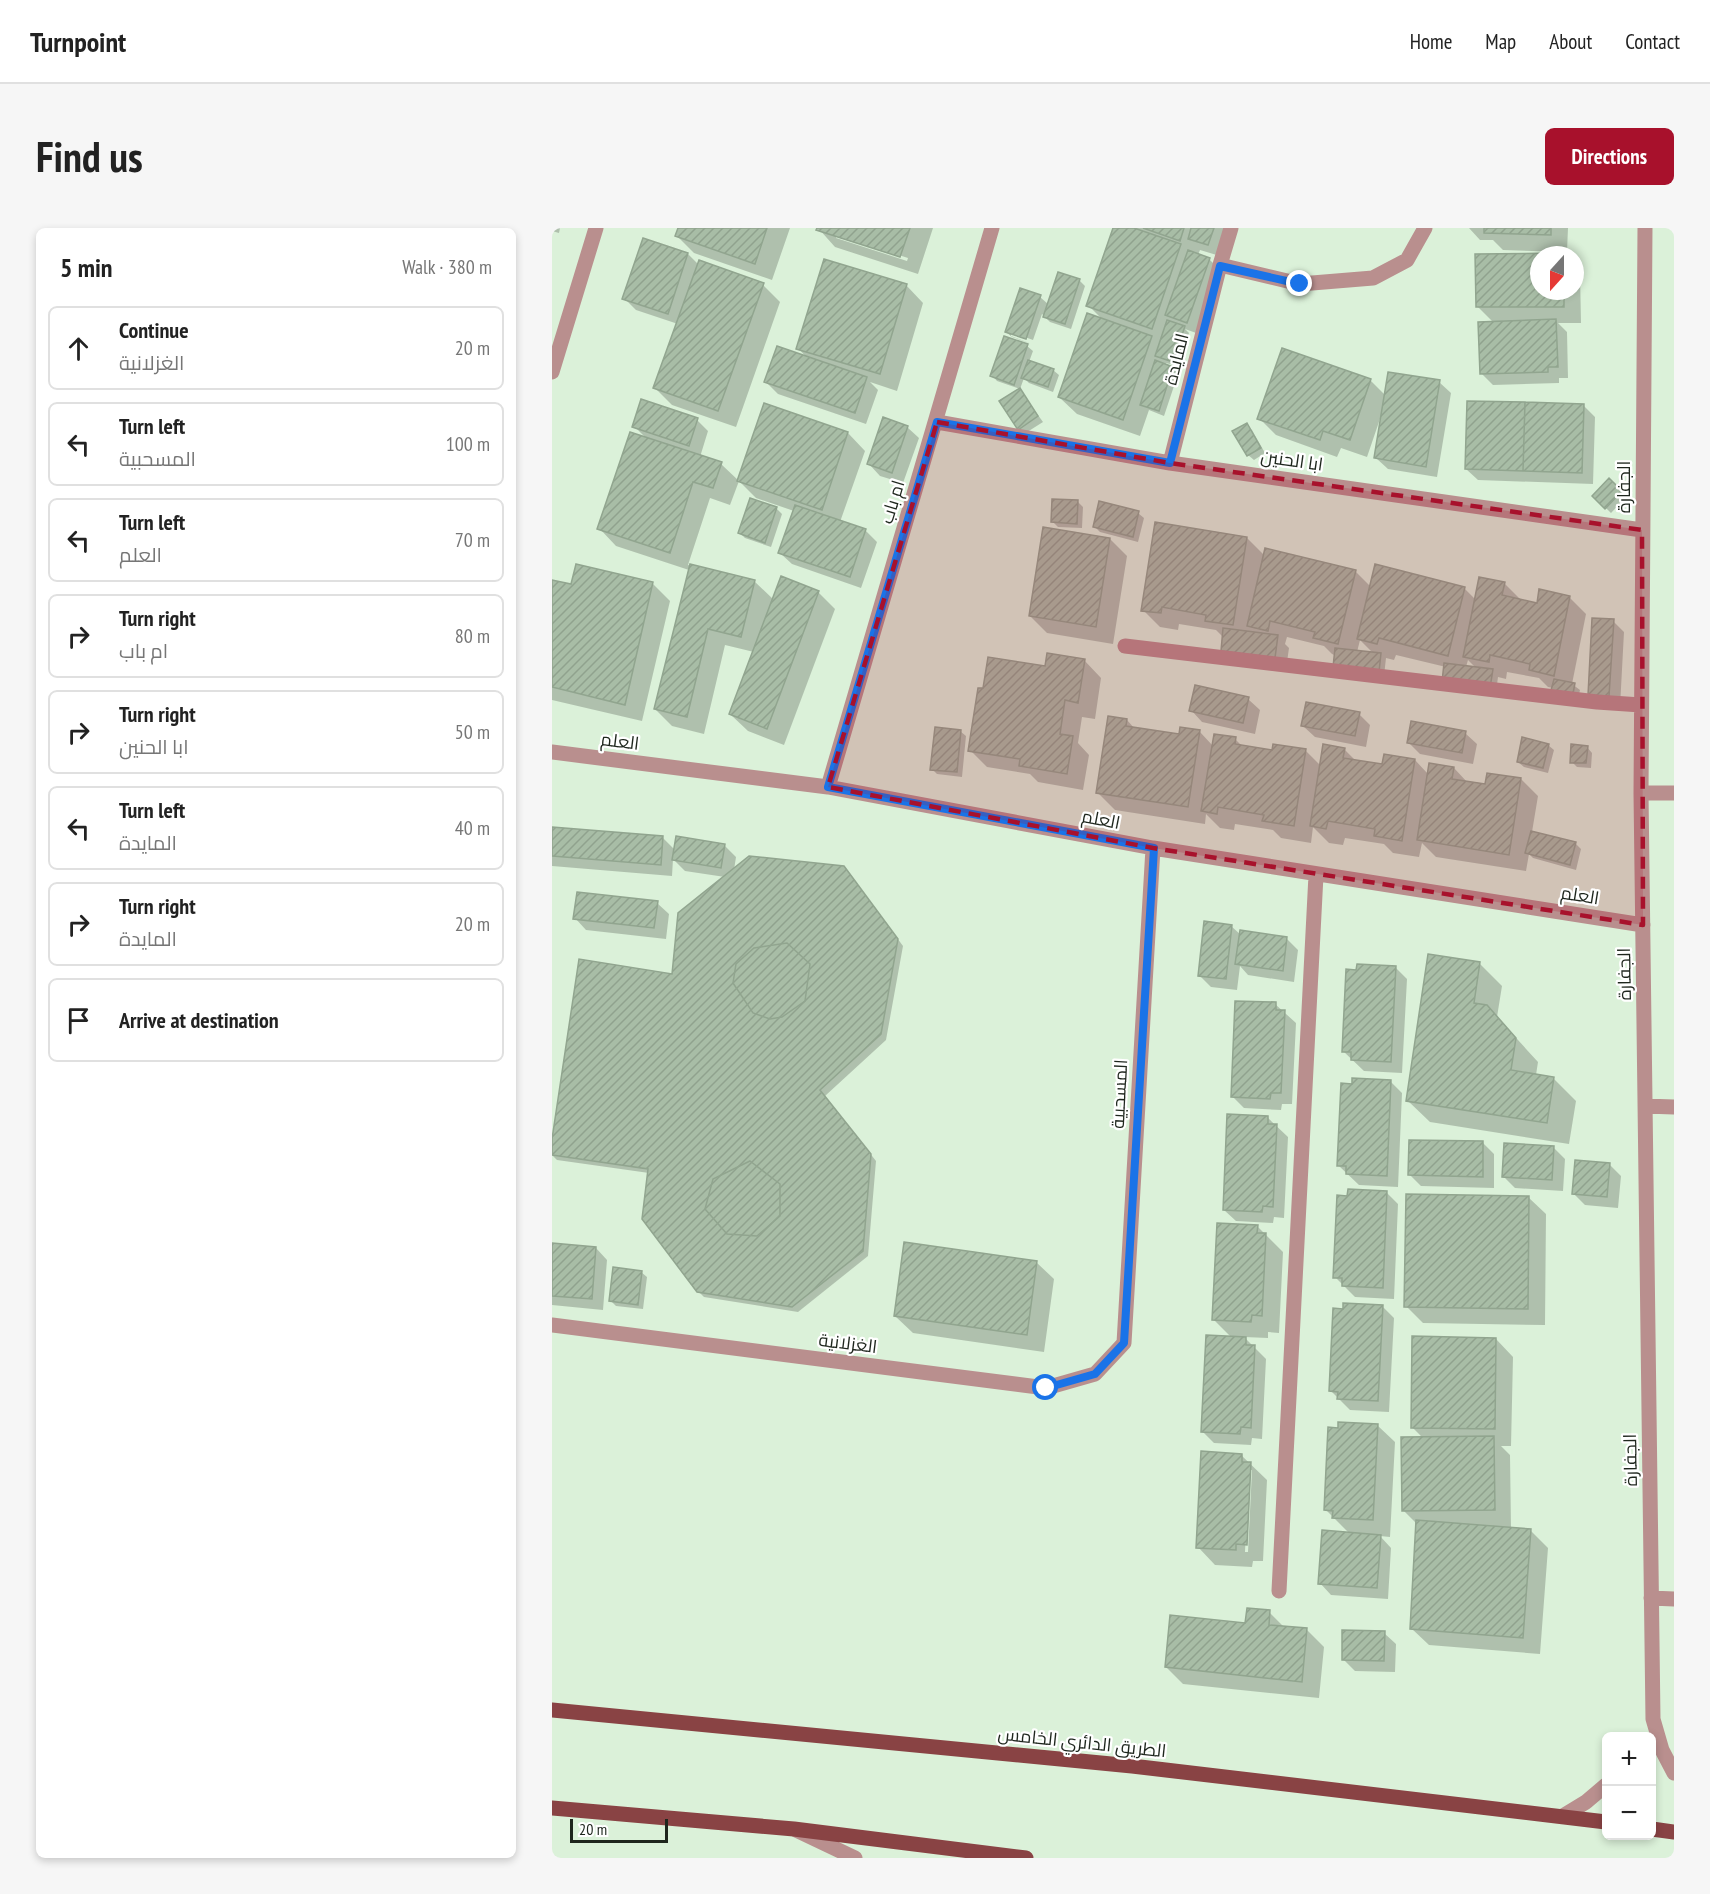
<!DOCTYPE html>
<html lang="en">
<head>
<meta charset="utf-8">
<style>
	body { margin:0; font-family:"PT Sans Narrow",Cairo,sans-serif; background:#f6f6f6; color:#222 }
	.controls { position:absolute; right:18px; bottom:18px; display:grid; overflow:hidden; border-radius:9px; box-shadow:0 3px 9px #0003 }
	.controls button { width:54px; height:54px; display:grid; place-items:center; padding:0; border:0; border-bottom:2px solid #e0e0e0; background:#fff; color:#222; font:30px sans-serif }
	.compass { position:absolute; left:978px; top:18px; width:54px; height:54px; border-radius:50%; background:#fff; box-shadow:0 3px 9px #0003; rotate:201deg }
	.scale { position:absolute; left:18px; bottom:15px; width:98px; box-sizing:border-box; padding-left:6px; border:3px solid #1e261d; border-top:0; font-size:16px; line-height:21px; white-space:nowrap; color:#1e261d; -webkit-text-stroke:4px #fff; paint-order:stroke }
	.stop { position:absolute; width:18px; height:18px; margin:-14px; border:4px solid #1a73e8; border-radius:50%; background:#fff }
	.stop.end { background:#1a73e8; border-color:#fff; box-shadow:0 2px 6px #0008 }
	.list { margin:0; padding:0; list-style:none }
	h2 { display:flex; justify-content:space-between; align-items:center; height:78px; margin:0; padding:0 24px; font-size:26px }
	h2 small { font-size:20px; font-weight:400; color:#767676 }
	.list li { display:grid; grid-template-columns:39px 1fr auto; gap:18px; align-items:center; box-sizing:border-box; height:84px; margin:0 12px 12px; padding:0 12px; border:2px solid #e0e0e0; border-radius:9px }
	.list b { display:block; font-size:22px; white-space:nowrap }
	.list p { margin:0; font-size:20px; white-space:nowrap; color:#767676 }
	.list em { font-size:20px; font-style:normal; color:#767676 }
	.icon { flex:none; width:33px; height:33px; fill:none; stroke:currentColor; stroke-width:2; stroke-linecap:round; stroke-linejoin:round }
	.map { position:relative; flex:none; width:1122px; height:1630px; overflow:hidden; border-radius:9px }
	header { display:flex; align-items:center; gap:36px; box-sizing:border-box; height:84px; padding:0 30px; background:#fff; border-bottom:2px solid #e0e0e0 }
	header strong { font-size:28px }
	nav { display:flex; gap:33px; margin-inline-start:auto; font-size:21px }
	.intro { display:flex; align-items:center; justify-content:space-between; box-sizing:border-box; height:144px; padding:0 36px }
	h1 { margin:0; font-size:42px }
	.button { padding:15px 27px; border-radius:9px; background:#a8112c; color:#fff; font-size:21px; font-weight:700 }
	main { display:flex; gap:36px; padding:0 36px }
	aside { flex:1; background:#fff; border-radius:9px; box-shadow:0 3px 9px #0003 }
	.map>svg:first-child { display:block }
	.shadow { fill:#0003; fill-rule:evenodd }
	.building { fill:url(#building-hatch); stroke:#91a58f; stroke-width:1.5 }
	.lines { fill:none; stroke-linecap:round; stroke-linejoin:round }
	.minor { stroke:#b98f8e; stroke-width:15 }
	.tertiary { stroke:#b98f8e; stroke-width:15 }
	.primary { stroke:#894344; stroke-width:15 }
	.route { stroke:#1a73e8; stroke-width:8 }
	.marked { fill:#a8112c; fill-opacity:0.2; stroke:#a8112c; stroke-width:4.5; stroke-dasharray:12 8; stroke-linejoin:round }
	.labels { text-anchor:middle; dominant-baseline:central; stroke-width:4.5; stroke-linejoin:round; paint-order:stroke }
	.street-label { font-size:18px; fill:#1e261d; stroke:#fff }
</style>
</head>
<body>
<header>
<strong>Turnpoint</strong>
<nav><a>Home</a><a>Map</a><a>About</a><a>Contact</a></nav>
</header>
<div class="intro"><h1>Find us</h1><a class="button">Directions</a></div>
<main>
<aside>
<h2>5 min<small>Walk · 380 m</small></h2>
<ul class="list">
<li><svg class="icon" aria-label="ahead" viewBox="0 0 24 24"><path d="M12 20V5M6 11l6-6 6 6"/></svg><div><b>Continue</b><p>الغزلانية</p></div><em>20 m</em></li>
<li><svg class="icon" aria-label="left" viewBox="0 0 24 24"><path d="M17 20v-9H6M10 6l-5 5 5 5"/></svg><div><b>Turn left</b><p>المسحبية</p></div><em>100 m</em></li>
<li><svg class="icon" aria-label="left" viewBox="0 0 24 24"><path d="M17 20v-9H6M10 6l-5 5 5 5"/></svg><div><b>Turn left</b><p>العلم</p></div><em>70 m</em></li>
<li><svg class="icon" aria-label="right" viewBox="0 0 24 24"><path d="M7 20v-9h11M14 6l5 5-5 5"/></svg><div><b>Turn right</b><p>ام باب</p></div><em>80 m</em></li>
<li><svg class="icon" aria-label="right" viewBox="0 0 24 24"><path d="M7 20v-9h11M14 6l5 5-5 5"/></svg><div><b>Turn right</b><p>ابا الحنين</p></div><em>50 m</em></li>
<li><svg class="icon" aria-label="left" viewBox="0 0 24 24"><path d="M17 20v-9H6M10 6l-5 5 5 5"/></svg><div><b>Turn left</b><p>المايدة</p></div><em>40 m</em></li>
<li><svg class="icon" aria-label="right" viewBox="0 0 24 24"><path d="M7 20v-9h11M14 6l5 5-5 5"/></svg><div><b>Turn right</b><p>المايدة</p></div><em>20 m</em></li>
<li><svg class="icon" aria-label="arrive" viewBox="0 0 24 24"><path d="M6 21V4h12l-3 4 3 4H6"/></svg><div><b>Arrive at destination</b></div></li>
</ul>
</aside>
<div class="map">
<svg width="1122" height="1630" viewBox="0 0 1122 1630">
	<defs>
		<pattern id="building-hatch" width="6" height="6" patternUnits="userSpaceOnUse" patternTransform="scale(1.5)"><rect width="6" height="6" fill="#a8bda6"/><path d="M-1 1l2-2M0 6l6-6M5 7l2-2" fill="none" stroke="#90a28e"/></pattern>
	</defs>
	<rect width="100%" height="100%" fill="#dbf1d9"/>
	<!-- shadow -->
	<path class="shadow" d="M0,0H8L7,5L0,3Z
		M127,0H238L220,52L142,25L125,8Z
		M266,0H381L366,46L283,19ZM284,7L356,30L355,33L284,10Z
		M563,0H677L668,28L648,22L646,27L657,31L668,42L647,106L633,101L637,105L626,138L614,135L613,137L621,140L626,146L612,188L597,182L588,208L525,186L507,169L551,92L536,77Z
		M917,0H1016L1015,24L951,22L941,12H928Z
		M92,12L136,26L147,37L211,57L228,74L184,199L120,177L103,160L126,96L84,82L72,70Z
		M925,27H1011H987V63H1023V39L1028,44L1029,95H1006L1015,104L1016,150H1007V155L941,157L929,145L942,95L925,78Z
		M507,46L528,53L533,58L519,101L498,94L490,86L481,112L459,104V108L480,116L460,109L454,104L488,69L496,76Z
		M354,57L371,75L345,163L318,154L326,162L314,196L226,166L214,154L256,131L246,120Z
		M475,118L481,123L477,134L501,142L507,147L501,164L477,155L472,150L468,161L445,153L440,147Z
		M818,152L834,168L887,154L899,165L885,249L836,241L824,230L829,188L815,229L789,220L785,229L724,207L707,190Z
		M468,162L491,194L472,206L467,201Z
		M213,177L296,205L313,223L288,294L313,302L325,314L309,360L240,336L228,325L242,283L204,270L187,253Z
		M1031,177L1043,189L1041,256L926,252L914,241Z
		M145,192L156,203L148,229L169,236L187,253L178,277L158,270L136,337L202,353L222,372L266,364L283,381L232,517L196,503L178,486L202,424L173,417L152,506L120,498L103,481L137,342L64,318L47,300L94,210L82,198Z
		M694,197L700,202L713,225L702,232L696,227Z
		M355,199L367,210L351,255L328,248L317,236Z
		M1057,252L1074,269L1059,285L1042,268Z
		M526,274L531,279L530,300L506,299L500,293Z
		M224,280L230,286L219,319L193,310L188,305Z
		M586,285L592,290L586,314L548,304L542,298Z
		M695,310L713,328L803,343L819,359L912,360L924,372L952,355L970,373L986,377L1017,369L1034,386L1020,456L1028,462L1025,475L1001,460L996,459L987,450L955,444L954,451L946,449L944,464L894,439L844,427L842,432L834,430L832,448L780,426L772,418L735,409L733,416L737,420L734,441L672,410L664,402L627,396L626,402L608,399L591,382ZM808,412L822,426L805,424ZM916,432L925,441L914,439Z
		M558,311L575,328L561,416L495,405L478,388Z
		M0,353L20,358L100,355L118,373L90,493L0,472Z
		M1061,393L1072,404L1068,479L1049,478Z
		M532,432L549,450L543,491L530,489L526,515L537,527L531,562L486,554L478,546L435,539L418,522L494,440Z
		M696,471L708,482L703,506L650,494L639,482Z
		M807,486L818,497L814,519L763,509L751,498Z
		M575,492L583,501L628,508L648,504L661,518L683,511L691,519L722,524L753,522L769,538L792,521L804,533L831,538L863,532L876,546L902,540L916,555L935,558L969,551L986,568L980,604L1023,615L1029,621L1024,642L981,630L977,626L974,643L884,629L870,615L867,629L841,625L832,616L793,610L791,617L777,615L761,599L759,615L729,610L721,602L683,596L682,602L668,600L654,586L653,596L563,582L545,564Z
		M408,503L414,508L410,549L385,546L380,541Z
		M913,505L925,516L921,536L868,526L857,515Z
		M996,517L1002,522L996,545L972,539L966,534Z
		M1035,519L1040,525L1039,540L1025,539L1020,534Z
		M0,600L111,610L123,622L172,617L184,629L182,642L297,645L351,718L334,812L273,868L324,933L316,1028L246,1084L152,1069L146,1063L97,945L5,932L0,927V921L122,748L173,649L133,643L121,631L120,648L0,638Z
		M105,675L117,686L114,711L34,702L23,690Z
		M679,698L689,707L735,711L746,722L742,754L696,747L688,738L685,762L659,759L647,747Z
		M928,736L950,758L945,789L986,834L984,847L1001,850L1024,873L1017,916L878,894L855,872Z
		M843,739L855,751L850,845L812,843L791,823Z
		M723,776L744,795L740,876H730L729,882L692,880L680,868Z
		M838,853L850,865L846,959L807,957L787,938Z
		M716,890L736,909L732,990L722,989L721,995L684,993L672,982Z
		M931,915L942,926V960L869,958L857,946Z
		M1001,919L1013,931L1011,963L963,960L952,949Z
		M1057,936L1069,948L1066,980L1033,977L1022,966Z
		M835,965L846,976L842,1071L803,1069L783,1049L797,969Z
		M976,969L994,986L993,1097L871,1095L854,1078Z
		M705,998L731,1024L727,1105L716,1104V1110L692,1109L714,1131L710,1211L700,1210L699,1217L662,1215L650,1203L680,1110L661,1091Z
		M0,1017L44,1020L55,1032L51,1082L0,1077Z
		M484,1034L502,1051L492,1124L361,1105L343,1088Z
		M89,1044L95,1049L91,1081L64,1078L59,1073Z
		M830,1078L842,1090L837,1184L798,1182L778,1162Z
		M944,1111L961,1129L959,1218H949L958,1227L959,1301L979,1303L996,1320L988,1426L877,1417L859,1400L865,1296L852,1283L871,1210L860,1199Z
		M825,1197L843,1214L838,1309L828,1308L839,1320L836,1371L779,1367L768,1355L798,1306L773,1281Z
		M689,1227L715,1252L711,1333H701L700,1339L663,1337L646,1319ZM697,1242H700L696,1324H693Z
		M717,1384L733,1400L755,1402L772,1419L767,1470L631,1456L614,1439Z
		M832,1405L844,1416L843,1444L803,1443L791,1431Z"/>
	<!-- building -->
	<path class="building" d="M126,0H215L203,36L123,8Z
		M265,0H358L348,29L264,2Z
		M561,0H582L629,16L600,101L534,78Z
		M591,0H632L628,13Z
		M639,0H662L656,17L636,11Z
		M932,0H999V7L932,5Z
		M91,10L136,25L116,86L70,71Z
		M636,22L658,30L635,95L613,87Z
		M1012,25V27H987V63H1012V79H924L923,26Z
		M272,31L355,56L328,146L244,121Z
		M147,32L212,55L166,183L101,160Z
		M506,44L528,51L513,96L491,89Z
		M468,60L489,67L474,111L453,104Z
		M535,85L600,108L571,192L506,169Z
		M1004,91L1006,139H996V144L928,146L926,94Z
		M615,92L633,98L621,134L603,128Z
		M452,108L476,116L462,157L438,148Z
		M225,118L315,149L303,185L212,154Z
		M730,120L819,151L798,212L771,203L768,212L705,191Z
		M476,132L502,141L496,159L469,150Z
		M603,132L621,139L607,183L588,177Z
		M836,144L888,152L874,239L822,230Z
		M468,160L486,188L466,202L447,173Z
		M89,171L146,190L137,218L80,199Z
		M915,173L973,174L971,243L913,241Z
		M973,174L1032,176L1030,245L971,243Z
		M212,175L296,204L270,282L185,253Z
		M331,189L356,198L340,245L315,236Z
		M695,195L709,220L695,228L680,203Z
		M78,204L170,234L161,260L141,254L118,325L45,301Z
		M1057,250L1070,263L1053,281L1040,268Z
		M198,270L225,279L213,315L186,305Z
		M500,271L526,272L525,296L499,294Z
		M547,273L587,283L581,309L541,299Z
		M243,277L314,301L298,349L226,325Z
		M603,294L695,309L681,397L653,393L654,387L610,379L609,385L589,383Z
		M491,299L558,310L544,399L477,388Z
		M713,320L804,342L786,416L761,410L763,404L718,393L716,403L695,398Z
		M24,336L101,354L73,477L0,459V352L19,356Z
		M138,336L203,352L189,409L156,401L135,489L102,481Z
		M823,336L913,359L896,428L827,410L825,416L805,411Z
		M229,348L267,363L215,501L177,486Z
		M927,349L953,354L950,367L985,375L987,361L1018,368L1002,448L977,442L978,436L938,427L937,434L911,429Z
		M1040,390L1062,391L1057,468L1036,467Z
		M671,400L726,407L723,430L669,423Z
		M783,420L829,425L827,444L781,439Z
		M495,425L533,431L526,475L513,472L508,506L521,508L515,546L467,538L468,531L416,523L426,460H431L436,429L493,438Z
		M892,435L941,441L938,460L890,454Z
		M1002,451L1023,455L1020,471L998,466Z
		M643,457L697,469L691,495L637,483Z
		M754,474L808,484L803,508L749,498Z
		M556,488L575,491L574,498L627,506L628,499L648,502L636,579L544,565Z
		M859,493L914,503L910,525L855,515Z
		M383,499L409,502L405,544L378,542Z
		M662,506L684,509L683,516L720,522L721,516L754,521L742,598L710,593L712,587L666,579L665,586L649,583Z
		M970,509L997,516L991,540L965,534Z
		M771,516L793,520L791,530L830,536L832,526L863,531L850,613L822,608L823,601L776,593L774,601L758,598Z
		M1019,516L1036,518L1034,535H1018Z
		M877,535L902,539L900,551L933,556L935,545L969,550L957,627L865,612Z
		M0,599L111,608L109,637L0,628Z
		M979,603L1024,614L1018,637L973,625Z
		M124,608L173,616L169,640L120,632Z
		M197,628L292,638L346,711L329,806L268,862L319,926L311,1023L240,1079L145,1064L90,991L96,941L0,927V911L27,731L120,746L126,685Z
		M25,664L106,673L102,700L21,691Z
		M652,693L680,697L674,751L646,748Z
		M688,702L735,709L731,743L683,736Z
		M235,715L258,736L253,773L230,789L218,791L201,785L181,755L184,736L202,720Z
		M876,726L928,734L922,775L935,777L964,810L959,842L1002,849L995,895L854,873Z
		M805,736L844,738L839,834L799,832V824H790L794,741L804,742Z
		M683,773L724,774V782H733L729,865H719L718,871L679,869Z
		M800,850L839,852L835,948L794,946V938H785L789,855L800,856Z
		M675,886L716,888V896H725L721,979L711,978L710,984L671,982Z
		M857,912L931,913V949L856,947Z
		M952,915L1002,918L1000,952L950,949Z
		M1023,932L1058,935L1055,969L1020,966Z
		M198,933L228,956V988L205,1008L175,1006L153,981L161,951Z
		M796,961L835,963L831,1060L790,1058V1050H781L785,967L795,968Z
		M854,966L977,968L976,1081L852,1079Z
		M665,995L706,997L705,1005H714L710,1088L700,1087L699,1094L660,1092Z
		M352,1014L485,1033L475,1107L342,1088Z
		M0,1015L44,1019L40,1071L0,1068Z
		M61,1039L90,1043L86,1077L57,1073Z
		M791,1075L831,1077L826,1173L785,1171L786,1164L777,1163L781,1080L791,1081Z
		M654,1107L694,1109V1117H703L699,1200L689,1199L688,1206L649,1204Z
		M860,1108L944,1110L943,1201L859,1200Z
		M786,1194L826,1196L821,1292L780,1290L781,1283L772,1282L776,1199L786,1200Z
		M942,1208L943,1282L850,1283L849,1209Z
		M649,1223L690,1226V1234H699L695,1317L684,1316V1322L644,1320Z
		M864,1292L979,1301L971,1410L858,1401Z
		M770,1302L829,1307L825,1360L766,1356Z
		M695,1380L718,1382L717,1397L755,1400L750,1454L613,1439L618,1387L693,1395Z
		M790,1402L833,1403L832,1433L790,1432Z"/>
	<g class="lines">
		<!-- minor -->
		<path class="minor" d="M1093,0L1089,565L1101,1491L1110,1522L1122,1545
			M668,37L748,56L821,50L855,32L873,0
			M0,144L44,0
			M385,194L618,235L1090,302
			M618,235L668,37L679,0
			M573,418L1045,474L1089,477
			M0,524L276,559L601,620L1091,697
			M276,559L440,0
			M1089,565H1122
			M1093,878L1122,879
			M0,1097L494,1160L543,1146L572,1115L601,620
			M727,1363L764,647
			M1099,1370L1122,1371
			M1011,1588L1034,1574L1054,1557"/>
		<!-- tertiary -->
		<path class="tertiary" d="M244,1602L303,1630"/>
		<!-- primary -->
		<path class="primary" d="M0,1482L580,1538L1054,1594
			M0,1580L242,1601L474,1630
			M1100,1601L1122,1604"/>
	</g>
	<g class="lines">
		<!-- route -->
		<path class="route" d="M494,1160L543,1146L572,1115L602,620L276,559L385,194L618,235L668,38L748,56"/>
	</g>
	<!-- marked area -->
	<path class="marked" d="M385,194L618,235L1090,302L1091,697L601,620L276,559Z"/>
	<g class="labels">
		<!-- street labels -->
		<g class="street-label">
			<text transform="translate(624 131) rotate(-76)">المايدة</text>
			<text transform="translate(740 232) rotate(8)">ابا الحنين</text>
			<text transform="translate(1071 259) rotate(-90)">الجفارة</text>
			<text transform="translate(340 274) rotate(-73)">ام باب</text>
			<text transform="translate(68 513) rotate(7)">العلم</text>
			<text transform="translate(549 591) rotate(11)">العلم</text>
			<text transform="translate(1028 667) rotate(9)">العلم</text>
			<text transform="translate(1072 746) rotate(-91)">الجفارة</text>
			<text transform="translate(567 866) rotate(-87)">المسحبية</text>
			<text transform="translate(296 1115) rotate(7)">الغزلانية</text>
			<text transform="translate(1078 1232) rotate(-91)">الجفارة</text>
			<text transform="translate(530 1514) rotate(6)">الطريق الدائري الخامس</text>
		</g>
	</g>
</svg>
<div class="controls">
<button>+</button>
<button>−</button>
</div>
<svg class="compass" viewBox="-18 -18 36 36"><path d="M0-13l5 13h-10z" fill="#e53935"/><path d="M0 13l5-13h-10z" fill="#767676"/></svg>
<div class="scale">20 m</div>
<div class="stop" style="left:494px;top:1160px"></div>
<div class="stop end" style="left:748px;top:56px"></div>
</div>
</main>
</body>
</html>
